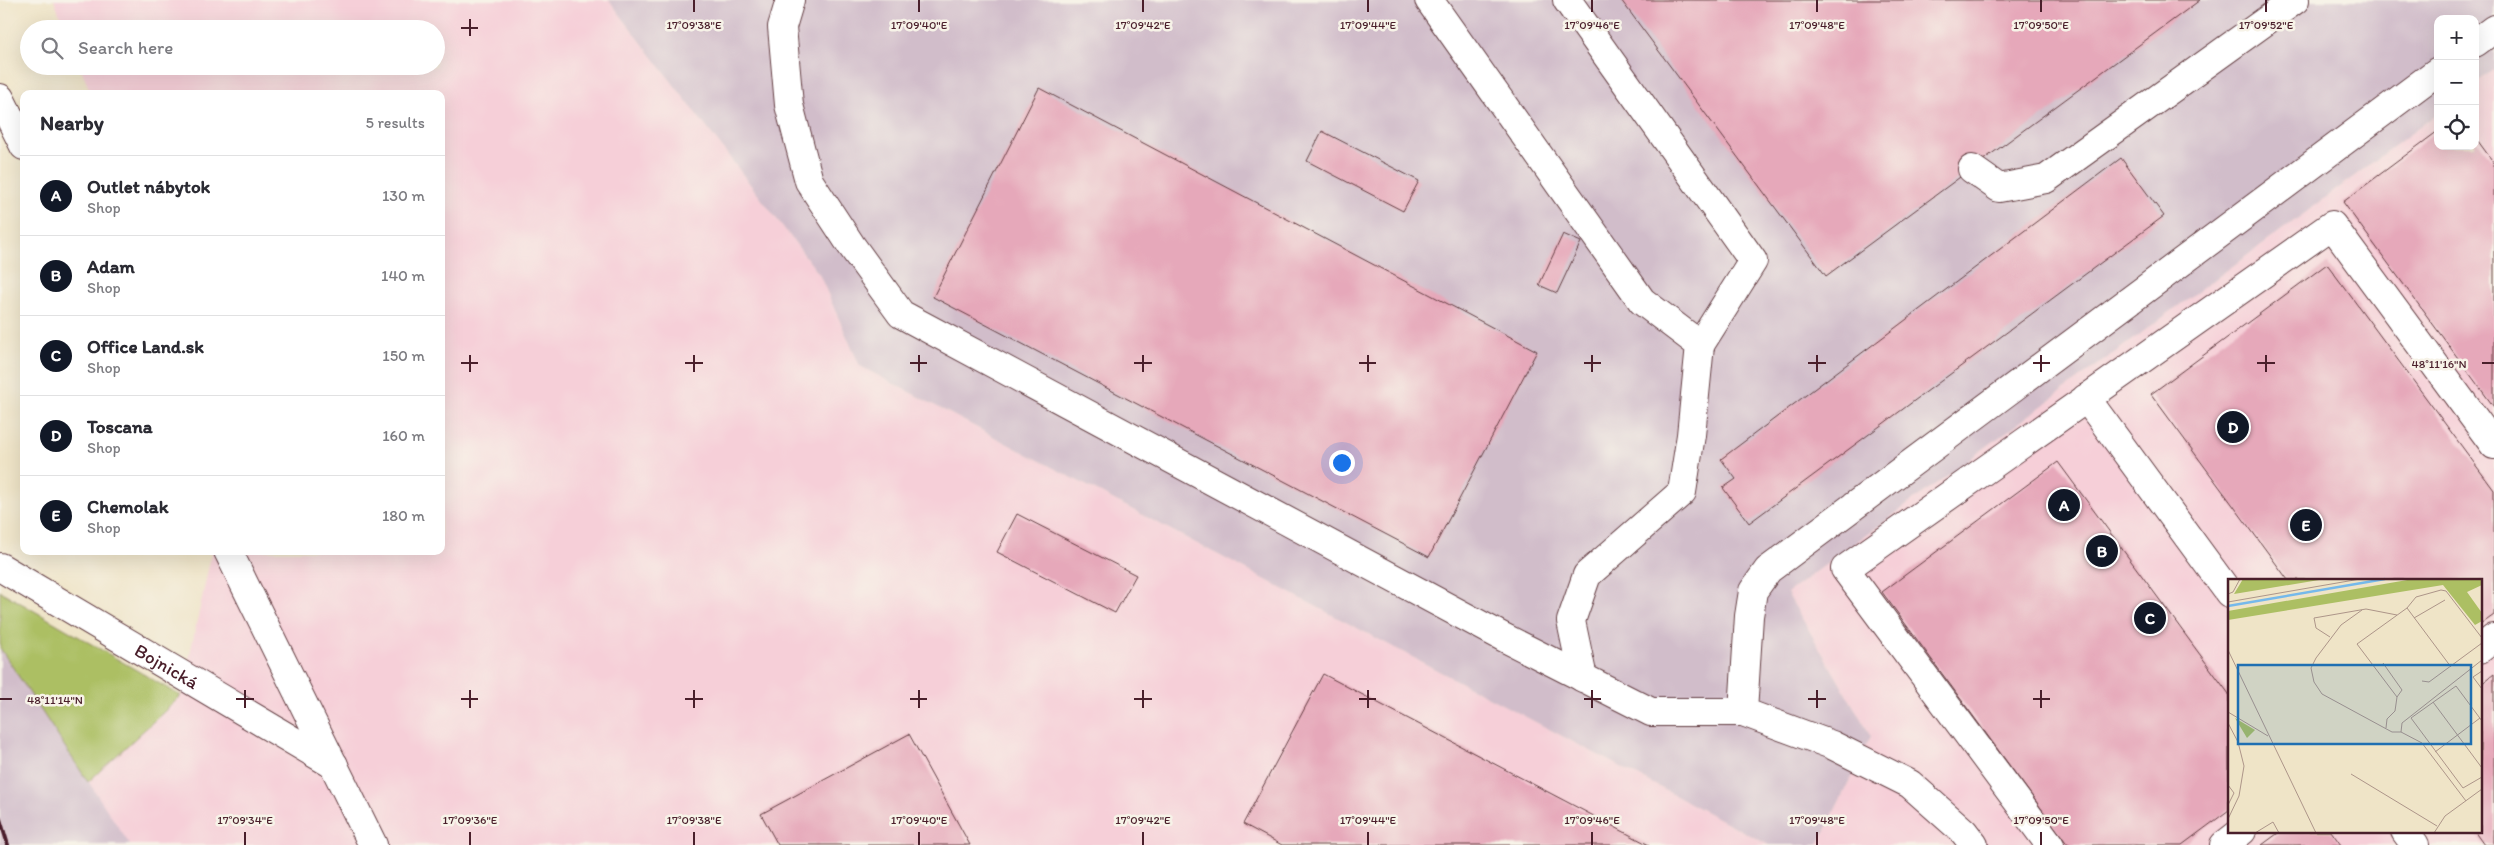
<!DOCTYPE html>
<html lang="en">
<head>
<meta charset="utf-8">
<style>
	body { margin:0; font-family:Itim,sans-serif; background:#f2f2f3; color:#2b2b33 }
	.controls { position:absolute; right:15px; top:15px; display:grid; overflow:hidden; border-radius:10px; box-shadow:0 5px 20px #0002 }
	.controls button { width:45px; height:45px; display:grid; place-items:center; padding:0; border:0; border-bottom:1px solid #e1e1e2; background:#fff; color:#2b2b33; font:25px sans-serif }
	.you { position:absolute; left:1341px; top:462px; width:18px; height:18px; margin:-12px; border:4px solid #fff; border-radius:50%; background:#1a73e8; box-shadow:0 0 0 8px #1a73e833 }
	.badge { display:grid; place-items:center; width:32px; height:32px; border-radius:50%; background:#111827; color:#fff; font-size:16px; font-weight:700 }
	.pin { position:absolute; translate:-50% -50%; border:2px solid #fff; box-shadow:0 1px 5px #0006 }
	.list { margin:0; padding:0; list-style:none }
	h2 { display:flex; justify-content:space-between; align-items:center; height:65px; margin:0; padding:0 20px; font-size:21px }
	h2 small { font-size:16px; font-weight:400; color:#7c7c81 }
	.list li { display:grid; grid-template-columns:32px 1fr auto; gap:15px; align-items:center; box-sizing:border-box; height:80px; padding:0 20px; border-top:1px solid #e1e1e2 }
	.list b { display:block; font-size:19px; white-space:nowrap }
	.list p { margin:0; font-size:16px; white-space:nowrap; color:#7c7c81 }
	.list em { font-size:16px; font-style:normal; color:#7c7c81 }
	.icon { flex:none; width:28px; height:28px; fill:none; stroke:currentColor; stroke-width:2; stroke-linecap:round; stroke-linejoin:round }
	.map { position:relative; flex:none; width:2494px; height:845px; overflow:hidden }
	.search { position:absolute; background:#fff; box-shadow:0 5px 20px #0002; left:20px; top:20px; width:425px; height:55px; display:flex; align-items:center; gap:12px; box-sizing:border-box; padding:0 18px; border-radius:28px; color:#7c7c81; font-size:19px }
	.panel { position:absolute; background:#fff; box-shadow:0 5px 20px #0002; left:20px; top:90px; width:425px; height:465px; border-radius:10px }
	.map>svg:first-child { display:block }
	.built { fill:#f6cfd8; fill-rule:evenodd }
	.industrial { fill:#d1bdca }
	.green { fill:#acbf63; stroke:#7b6f47 }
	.building { fill:#e6a8ba }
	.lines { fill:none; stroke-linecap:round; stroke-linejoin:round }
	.minor-casing { stroke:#633d42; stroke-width:30 }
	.minor { stroke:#fff; stroke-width:28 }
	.rail { stroke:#4a1f2b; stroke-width:4 }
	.ticks { fill:none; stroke:#4a1f2b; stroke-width:2 }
	.labels { text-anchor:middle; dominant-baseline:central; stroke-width:5; stroke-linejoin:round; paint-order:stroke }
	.street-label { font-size:19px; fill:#4a1f2b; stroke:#f7f3e8 }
	.inset-river { fill:none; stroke:#75b9eb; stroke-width:2.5 }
	.inset-road { fill:none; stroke:#ad9589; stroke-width:1 }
	.view { fill:#1f6fb2; fill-opacity:0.15; stroke:#1f6fb2; stroke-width:2.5 }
	.inset-edge { fill:none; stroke:#4a1f2b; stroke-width:2.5 }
	.ticks-label { font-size:12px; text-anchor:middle; fill:#4a1f2b; stroke:#f7f3e8; stroke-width:5; stroke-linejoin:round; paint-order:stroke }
</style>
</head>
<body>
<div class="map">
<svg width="2494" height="845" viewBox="0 0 2494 845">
	<rect width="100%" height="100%" fill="#f7f3e8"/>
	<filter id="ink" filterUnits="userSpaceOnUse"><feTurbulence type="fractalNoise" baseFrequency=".02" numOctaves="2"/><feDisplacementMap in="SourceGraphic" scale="10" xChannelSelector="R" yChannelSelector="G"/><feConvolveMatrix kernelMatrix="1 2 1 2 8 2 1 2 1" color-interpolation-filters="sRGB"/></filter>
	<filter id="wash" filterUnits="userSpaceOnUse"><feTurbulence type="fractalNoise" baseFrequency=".0096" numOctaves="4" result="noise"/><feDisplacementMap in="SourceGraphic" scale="20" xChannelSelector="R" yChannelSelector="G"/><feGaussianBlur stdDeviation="1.12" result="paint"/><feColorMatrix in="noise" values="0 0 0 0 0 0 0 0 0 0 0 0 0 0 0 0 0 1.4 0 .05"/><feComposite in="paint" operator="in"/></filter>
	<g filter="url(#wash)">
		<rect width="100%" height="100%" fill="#efe4c7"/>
		<!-- built -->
		<path class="built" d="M54,0H609L819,274L860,366L1769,845H129L88,782L181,696L212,551H441V94H91L80,66H436V29H65Z
			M2494,69V845H1818L1871,736L1787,593L2324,199L2438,113V146H2475V84ZM2229,580H2480V831H2229Z"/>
		<!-- industrial -->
		<path class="industrial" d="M609,0H2494V69L2475,84V19H2438V113L2324,199L1787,593L1871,736L1818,845H1769L860,366L819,274Z
			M0,647L130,845H0Z"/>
		<!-- green -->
		<path class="green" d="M0,591L181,696L88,782L0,648Z"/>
		<g id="blocks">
			<!-- building -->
			<path class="building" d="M1621,0H2200L1826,276Z
				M1039,88L1537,351L1429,557L933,297Z
				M1322,131L1419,181L1403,211L1307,161Z
				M2438,131V146H2475V137L2494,163V407L2343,202Z
				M2121,158L2164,216L1749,523L1723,488L1736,479L1721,459Z
				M1563,234L1581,242L1557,293L1539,285Z
				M2327,264L2494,490V615L2480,625V580H2288L2151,394Z
				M2058,462L2229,694V810L2182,845H2068L1882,592Z
				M1017,514L1136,575L1115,613L997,552Z
				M1323,674L1649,845H1282L1243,824Z
				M2494,674V845H2484L2474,831H2480V685Z
				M909,734L970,845H778L761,814Z
				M2281,831H2331L2341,845H2262Z"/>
		</g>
	</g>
	<g filter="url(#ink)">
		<use href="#blocks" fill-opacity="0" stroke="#633d42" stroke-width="1"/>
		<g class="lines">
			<!-- minor casing -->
			<g class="minor-casing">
				<g id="minor">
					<path d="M790,0L782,27L789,105L809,181L851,245L901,314L1503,637L1651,712H1743"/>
					<path d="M1429,0L1642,301L1700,345L1691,435L1682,492L1587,575L1571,621L1583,678"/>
					<path d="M1567,0L1753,261L1700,345"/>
					<path d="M2475,43L2494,29"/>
					<path d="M0,98L24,146"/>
					<path d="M1972,169L1999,188L2046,179L2295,0"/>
					<path d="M2086,398L2229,593"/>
					<path d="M228,551L373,845"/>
					<path id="s1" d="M0,567L334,765"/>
					<path d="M2480,649L2494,638"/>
					<path d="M2405,831L2415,845"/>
					<path d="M1974,845L1964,832L1910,784L1832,745L1743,712L1749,616L1753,591L1768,570L2438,71"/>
					<path d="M2050,845L1845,569L2332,225L2494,445"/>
					<path d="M2224,845L2242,831"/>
				</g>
			</g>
			<!-- minor -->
			<use href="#minor" class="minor"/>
			<!-- rail -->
			<path class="rail" d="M0,819L8,845"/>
		</g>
	</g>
	<!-- ticks -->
	<path class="ticks" d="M694,0V12M919,0V12M1143,0V12M1368,0V12M1592,0V12M1817,0V12M2041,0V12M2266,0V12M470,19V36M461,28H478M470,355V372M694,355V372M919,355V372M1143,355V372M1368,355V372M1592,355V372M1817,355V372M2041,355V372M2266,355V372M461,363H478M685,363H703M910,363H927M1134,363H1152M1359,363H1376M1584,363H1601M1808,363H1826M2033,363H2050M2257,363H2275M2482,363H2494M245,690V708M470,690V708M694,690V708M919,690V708M1143,690V708M1368,690V708M1592,690V708M1817,690V708M2041,690V708M0,699H12M236,699H254M461,699H478M685,699H703M910,699H927M1134,699H1152M1359,699H1376M1584,699H1601M1808,699H1826M2033,699H2050M245,832V845M470,832V845M694,832V845M919,832V845M1143,832V845M1368,832V845M1592,832V845M1817,832V845M2041,832V845"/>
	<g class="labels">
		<!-- street labels -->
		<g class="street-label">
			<text stroke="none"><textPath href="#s1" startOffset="194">Bojnická</textPath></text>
		</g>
	</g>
	<!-- overview -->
	<g transform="translate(2228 579)">
		<rect width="254" height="254" fill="#efe4c7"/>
		<path d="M15,0H97L6,15ZM185,0H254V6L239,13L254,34V42L247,46L215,6L0,41V32ZM7,139L27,151L19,159Z" fill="#acbf63"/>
		<path class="inset-river" d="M0,27L157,0"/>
		<path class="inset-road" d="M0,15L5,13L12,0M0,23L132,0M179,29L223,88M134,31L113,46L88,79L83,89L86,103L94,115L164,153H173M186,39L217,21M102,58L88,49L86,39L138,30L169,36M0,71L88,254M155,84L174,111L169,118M254,92L245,98L254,110M194,102L201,103L254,64M205,123L254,189M0,133L40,157M254,142L228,107L183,139L235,209L254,198M0,144L10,163L16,187L11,217L0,240M158,149L159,140L167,132L169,118L129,65L179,29L188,18L213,11L218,12L254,59M207,173L252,139M123,195L209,247M0,206L6,214L0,226M238,222L194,164L173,153L174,144L254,81M27,254L45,243L51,254M206,254L217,237L254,210"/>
		<path class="view" d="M10,86H243V165H10Z"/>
		<rect width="254" height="254" class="inset-edge"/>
	</g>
	<g class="ticks-label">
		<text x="694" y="29">17°09'38"E</text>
		<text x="919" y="29">17°09'40"E</text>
		<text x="1143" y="29">17°09'42"E</text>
		<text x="1368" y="29">17°09'44"E</text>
		<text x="1592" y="29">17°09'46"E</text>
		<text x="1817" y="29">17°09'48"E</text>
		<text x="2041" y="29">17°09'50"E</text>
		<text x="2266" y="29">17°09'52"E</text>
		<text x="2439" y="368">48°11'16"N</text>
		<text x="55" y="704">48°11'14"N</text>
		<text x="245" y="824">17°09'34"E</text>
		<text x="470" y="824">17°09'36"E</text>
		<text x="694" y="824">17°09'38"E</text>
		<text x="919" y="824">17°09'40"E</text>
		<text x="1143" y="824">17°09'42"E</text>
		<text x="1368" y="824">17°09'44"E</text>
		<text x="1592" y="824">17°09'46"E</text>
		<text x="1817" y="824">17°09'48"E</text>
		<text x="2041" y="824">17°09'50"E</text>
	</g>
</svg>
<div class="controls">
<button>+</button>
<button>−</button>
<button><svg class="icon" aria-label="locate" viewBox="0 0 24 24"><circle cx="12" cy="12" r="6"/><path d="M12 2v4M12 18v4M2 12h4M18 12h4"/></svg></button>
</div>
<div class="you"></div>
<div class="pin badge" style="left:2064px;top:505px">A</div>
<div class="pin badge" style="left:2102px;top:551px">B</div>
<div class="pin badge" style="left:2150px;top:618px">C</div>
<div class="pin badge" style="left:2233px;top:427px">D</div>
<div class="pin badge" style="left:2306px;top:525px">E</div>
<div class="search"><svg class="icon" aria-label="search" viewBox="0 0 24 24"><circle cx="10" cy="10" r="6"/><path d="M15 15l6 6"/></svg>Search here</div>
<section class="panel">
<h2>Nearby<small>5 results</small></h2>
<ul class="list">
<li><span class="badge">A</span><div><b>Outlet nábytok</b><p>Shop</p></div><em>130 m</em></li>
<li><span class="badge">B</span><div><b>Adam</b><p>Shop</p></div><em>140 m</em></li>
<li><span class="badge">C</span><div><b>Office Land.sk</b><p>Shop</p></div><em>150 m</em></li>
<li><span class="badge">D</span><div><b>Toscana</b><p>Shop</p></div><em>160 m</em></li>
<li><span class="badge">E</span><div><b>Chemolak</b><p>Shop</p></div><em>180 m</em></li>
</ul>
</section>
</div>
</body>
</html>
